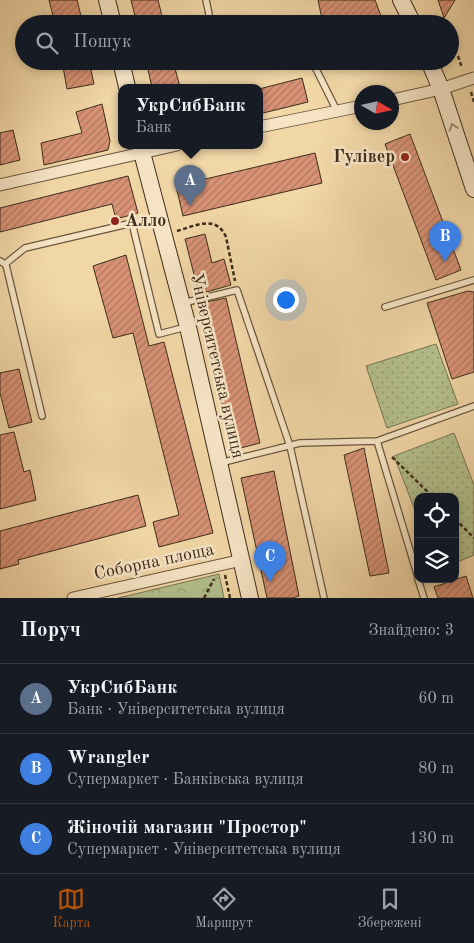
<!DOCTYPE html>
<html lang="uk">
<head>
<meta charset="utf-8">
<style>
	body { margin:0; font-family:"Old Standard TT",serif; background:#242831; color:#f1f3f6 }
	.controls { position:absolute; right:15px; bottom:15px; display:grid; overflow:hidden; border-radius:10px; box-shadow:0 2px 8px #0003 }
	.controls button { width:45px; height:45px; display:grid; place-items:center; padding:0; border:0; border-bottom:1px solid #363941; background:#171b24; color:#f1f3f6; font:25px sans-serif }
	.compass { position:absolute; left:354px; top:85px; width:45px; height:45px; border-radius:50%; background:#171b24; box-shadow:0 2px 8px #0003; rotate:99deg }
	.you { position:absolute; left:285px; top:299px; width:18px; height:18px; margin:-12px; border:4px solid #fff; border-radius:50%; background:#1a73e8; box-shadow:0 0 0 8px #1a73e833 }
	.badge { display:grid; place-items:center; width:32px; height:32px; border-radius:50%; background:#b45309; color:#fff; font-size:16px; font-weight:700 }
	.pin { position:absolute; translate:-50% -41px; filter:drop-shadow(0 1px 2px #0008) }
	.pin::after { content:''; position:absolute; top:26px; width:18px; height:15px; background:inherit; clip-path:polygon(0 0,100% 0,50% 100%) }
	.popup { position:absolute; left:118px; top:84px; width:145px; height:65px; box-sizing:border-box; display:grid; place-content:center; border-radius:10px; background:#171b24; filter:drop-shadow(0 1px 4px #0005); font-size:16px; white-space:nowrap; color:#9ea1a6 }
	.popup b { font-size:19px; color:#f1f3f6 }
	.popup::after { content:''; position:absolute; left:50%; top:100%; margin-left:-10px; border:10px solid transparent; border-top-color:#171b24 }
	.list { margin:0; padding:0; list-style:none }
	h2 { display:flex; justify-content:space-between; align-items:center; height:65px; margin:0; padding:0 20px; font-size:21px }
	h2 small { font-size:16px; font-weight:400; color:#9ea1a6 }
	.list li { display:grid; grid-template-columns:32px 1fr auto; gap:15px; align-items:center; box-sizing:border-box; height:70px; padding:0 20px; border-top:1px solid #363941 }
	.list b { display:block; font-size:19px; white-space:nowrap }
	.list p { margin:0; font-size:16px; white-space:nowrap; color:#9ea1a6 }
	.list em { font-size:16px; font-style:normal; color:#9ea1a6 }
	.icon { flex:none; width:28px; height:28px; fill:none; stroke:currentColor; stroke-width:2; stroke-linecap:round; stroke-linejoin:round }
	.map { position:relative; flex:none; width:474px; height:598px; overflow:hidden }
	.search { position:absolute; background:#171b24; box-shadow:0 2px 8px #0003; left:15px; right:15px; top:15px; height:55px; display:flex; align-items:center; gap:12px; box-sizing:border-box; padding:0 18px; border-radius:28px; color:#9ea1a6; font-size:19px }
	.sheet { height:275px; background:#171b24 }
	nav { display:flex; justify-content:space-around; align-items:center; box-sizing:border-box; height:70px; border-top:1px solid #363941; background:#171b24; font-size:14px; color:#9ea1a6 }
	nav a { display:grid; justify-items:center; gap:2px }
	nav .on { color:#b45309 }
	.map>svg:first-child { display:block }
	.grass { fill:url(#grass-dots); stroke:#787654 }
	.forest { fill:url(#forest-crowns); stroke:#787654 }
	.building { fill:url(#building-hatch); stroke:#3d2d1c }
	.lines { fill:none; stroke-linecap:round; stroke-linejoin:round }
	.lane-casing { stroke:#6a573e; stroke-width:8 }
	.street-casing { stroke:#6a573e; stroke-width:13 }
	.secondary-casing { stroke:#3d2d1c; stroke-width:18 }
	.path { stroke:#3d2d1c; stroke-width:2.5; stroke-dasharray:4 2.5; stroke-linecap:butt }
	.lane { stroke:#f6e4c5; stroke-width:5.5 }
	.street { stroke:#f6e4c5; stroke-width:11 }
	.secondary { stroke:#f6e4c5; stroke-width:16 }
	.oneway { stroke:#9a8870 }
	.poi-dot { fill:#8f2418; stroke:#f6e4c5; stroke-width:2 }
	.labels { text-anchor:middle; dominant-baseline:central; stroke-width:5; stroke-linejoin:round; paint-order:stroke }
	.poi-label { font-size:18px; font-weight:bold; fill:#3d2d1c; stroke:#f6e4c5; text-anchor:end }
	.street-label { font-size:18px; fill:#3d2d1c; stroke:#f6e4c5 }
</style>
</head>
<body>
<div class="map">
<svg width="474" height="598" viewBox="0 0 474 598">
	<defs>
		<pattern id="grass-dots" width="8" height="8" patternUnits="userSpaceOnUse" patternTransform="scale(1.25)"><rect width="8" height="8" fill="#b3bf8c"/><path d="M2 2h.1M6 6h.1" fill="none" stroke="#939c72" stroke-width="1.8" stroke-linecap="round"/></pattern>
		<pattern id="forest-crowns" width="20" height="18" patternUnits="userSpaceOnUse" patternTransform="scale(1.25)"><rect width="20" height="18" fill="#b3bf8c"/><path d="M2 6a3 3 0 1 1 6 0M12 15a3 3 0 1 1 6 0" fill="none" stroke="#939c72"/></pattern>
		<pattern id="building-hatch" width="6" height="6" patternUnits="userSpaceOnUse" patternTransform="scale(1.25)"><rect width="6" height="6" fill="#d89275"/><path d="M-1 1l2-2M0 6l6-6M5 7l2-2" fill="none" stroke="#b0785f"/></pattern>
	</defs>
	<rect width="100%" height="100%" fill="#f1d6a6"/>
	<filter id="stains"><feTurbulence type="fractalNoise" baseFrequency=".004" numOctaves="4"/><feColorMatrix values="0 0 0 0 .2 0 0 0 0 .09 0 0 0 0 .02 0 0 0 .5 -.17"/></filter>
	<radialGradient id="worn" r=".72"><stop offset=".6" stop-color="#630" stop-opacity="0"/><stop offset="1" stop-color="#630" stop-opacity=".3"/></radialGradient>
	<!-- grass -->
	<path class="grass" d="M436,344L458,404L387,428L366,366Z
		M454,433L474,485V555L455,563V497H418V518L394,456Z"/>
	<!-- forest -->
	<path class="forest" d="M219,574L224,598H118Z"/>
	<!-- building -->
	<path class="building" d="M49,0H77L83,24H55Z
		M131,0H158L164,24H137Z
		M318,0H375L384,24H323Z
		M438,0H455L444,18Z
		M62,61H89L94,84L67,89Z
		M146,61H173L180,87H152Z
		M302,78L308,102L259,114V89Z
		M102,104L110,141L108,150L44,165L41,143L82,133L76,112Z
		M13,130L20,160L0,165V133Z
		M410,134L461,270L436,280L385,144Z
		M315,153L322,183L183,216L176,186Z
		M128,176L138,213L116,219L112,204L0,232V208Z
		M205,234L212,263L224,259L231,285L199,294L185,239Z
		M126,255L149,346L164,342L213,533L159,547L153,522L179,515L133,333L113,338L93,266Z
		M468,291L474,292V372L452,379L427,303Z
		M226,298L260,443L233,450L199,307L202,306L201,303Z
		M19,369L32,422L9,428L0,393V373Z
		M14,432L24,472L30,470L36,500L0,509V435Z
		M364,448L389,573L370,576L344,455Z
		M274,471L299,596L292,598H267L241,478Z
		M138,495L146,526L18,560L19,564L0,569V531Z
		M466,576L473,598H438L434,587Z"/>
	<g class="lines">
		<!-- lane casing -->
		<g class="lane-casing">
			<path id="lane" d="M206,0L211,24
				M218,61L219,65L232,61
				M312,61L337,111
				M0,261L6,265L42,416
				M5,264L25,248L132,223L159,334L186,327
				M183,303L237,290L290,446L324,598
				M385,307L474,280
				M377,441L474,406
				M220,463L300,443L377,441L418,577
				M418,579L424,598"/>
		</g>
		<!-- street casing -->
		<g class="street-casing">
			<path id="street" d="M392,100L441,89L474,78
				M259,127L362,106
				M0,185L177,145
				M73,598L242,560"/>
		</g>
		<!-- secondary casing -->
		<g class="secondary-casing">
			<path id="secondary" d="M107,0L113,24
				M401,0L413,24
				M121,61L127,87
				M429,61L441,89L474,189
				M140,145L188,327L250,598"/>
		</g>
		<!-- path -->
		<path class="path" d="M458,56L462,68
			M471,92L474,102
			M177,231C195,226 216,214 226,237L235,281
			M392,457L433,497
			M455,519L474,538
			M225,575L230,598
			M204,598L214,579"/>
		<!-- lane -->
		<use href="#lane" class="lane"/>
		<!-- street -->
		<use href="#street" class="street"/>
		<!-- secondary -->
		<use href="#secondary" class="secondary"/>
	</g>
	<!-- one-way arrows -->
	<defs><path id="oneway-chevron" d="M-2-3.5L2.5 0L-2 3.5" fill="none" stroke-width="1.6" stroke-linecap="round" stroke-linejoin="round" transform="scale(1.25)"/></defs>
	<use class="oneway" href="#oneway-chevron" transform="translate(453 127) rotate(-108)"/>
	<!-- markers -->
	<g class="poi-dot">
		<circle cx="405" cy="157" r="5"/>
		<circle cx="115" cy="221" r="5"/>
	</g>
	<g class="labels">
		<!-- poi labels -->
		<g class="poi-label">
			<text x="395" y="157">Гулівер</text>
			<text x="125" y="221" text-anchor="start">Алло</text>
		</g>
		<!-- street labels -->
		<g class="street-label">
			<text transform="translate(217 366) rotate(77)">Університетська вулиця</text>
			<text transform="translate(154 562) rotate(-12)">Соборна площа</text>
		</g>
	</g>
	<rect width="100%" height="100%" filter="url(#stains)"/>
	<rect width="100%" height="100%" fill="url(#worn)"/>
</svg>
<div class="controls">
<button><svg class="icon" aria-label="locate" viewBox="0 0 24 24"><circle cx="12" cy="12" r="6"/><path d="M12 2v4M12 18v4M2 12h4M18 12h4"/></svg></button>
<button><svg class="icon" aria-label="layers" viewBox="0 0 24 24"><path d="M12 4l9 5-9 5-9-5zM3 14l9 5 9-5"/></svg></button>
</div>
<svg class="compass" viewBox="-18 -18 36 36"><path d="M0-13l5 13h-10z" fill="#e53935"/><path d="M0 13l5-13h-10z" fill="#9ea1a6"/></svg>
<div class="you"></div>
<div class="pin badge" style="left:190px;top:206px;background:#5c6f8a">A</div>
<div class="popup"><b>УкрСибБанк</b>Банк</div>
<div class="pin badge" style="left:445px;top:262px;background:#3f7fe0">B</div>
<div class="pin badge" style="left:270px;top:582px;background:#3f7fe0">C</div>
<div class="search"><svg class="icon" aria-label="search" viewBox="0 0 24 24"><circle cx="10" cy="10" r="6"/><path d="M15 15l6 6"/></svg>Пошук</div>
</div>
<section class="sheet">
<h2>Поруч<small>Знайдено: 3</small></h2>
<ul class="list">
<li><span class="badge" style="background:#5c6f8a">A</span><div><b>УкрСибБанк</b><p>Банк · Університетська вулиця</p></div><em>60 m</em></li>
<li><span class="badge" style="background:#3f7fe0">B</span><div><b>Wrangler</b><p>Супермаркет · Банківська вулиця</p></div><em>80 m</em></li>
<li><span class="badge" style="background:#3f7fe0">C</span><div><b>Жіночій магазин &quot;Простор&quot;</b><p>Супермаркет · Університетська вулиця</p></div><em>130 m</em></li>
</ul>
</section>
<nav>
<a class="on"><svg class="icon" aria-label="map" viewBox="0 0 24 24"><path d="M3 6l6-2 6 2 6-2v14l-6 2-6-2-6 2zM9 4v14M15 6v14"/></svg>Карта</a>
<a><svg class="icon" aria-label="directions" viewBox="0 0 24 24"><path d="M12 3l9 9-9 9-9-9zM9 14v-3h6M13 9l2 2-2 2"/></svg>Маршрут</a>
<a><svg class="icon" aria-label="saved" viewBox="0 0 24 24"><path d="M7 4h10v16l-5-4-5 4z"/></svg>Збережені</a>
</nav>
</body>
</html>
